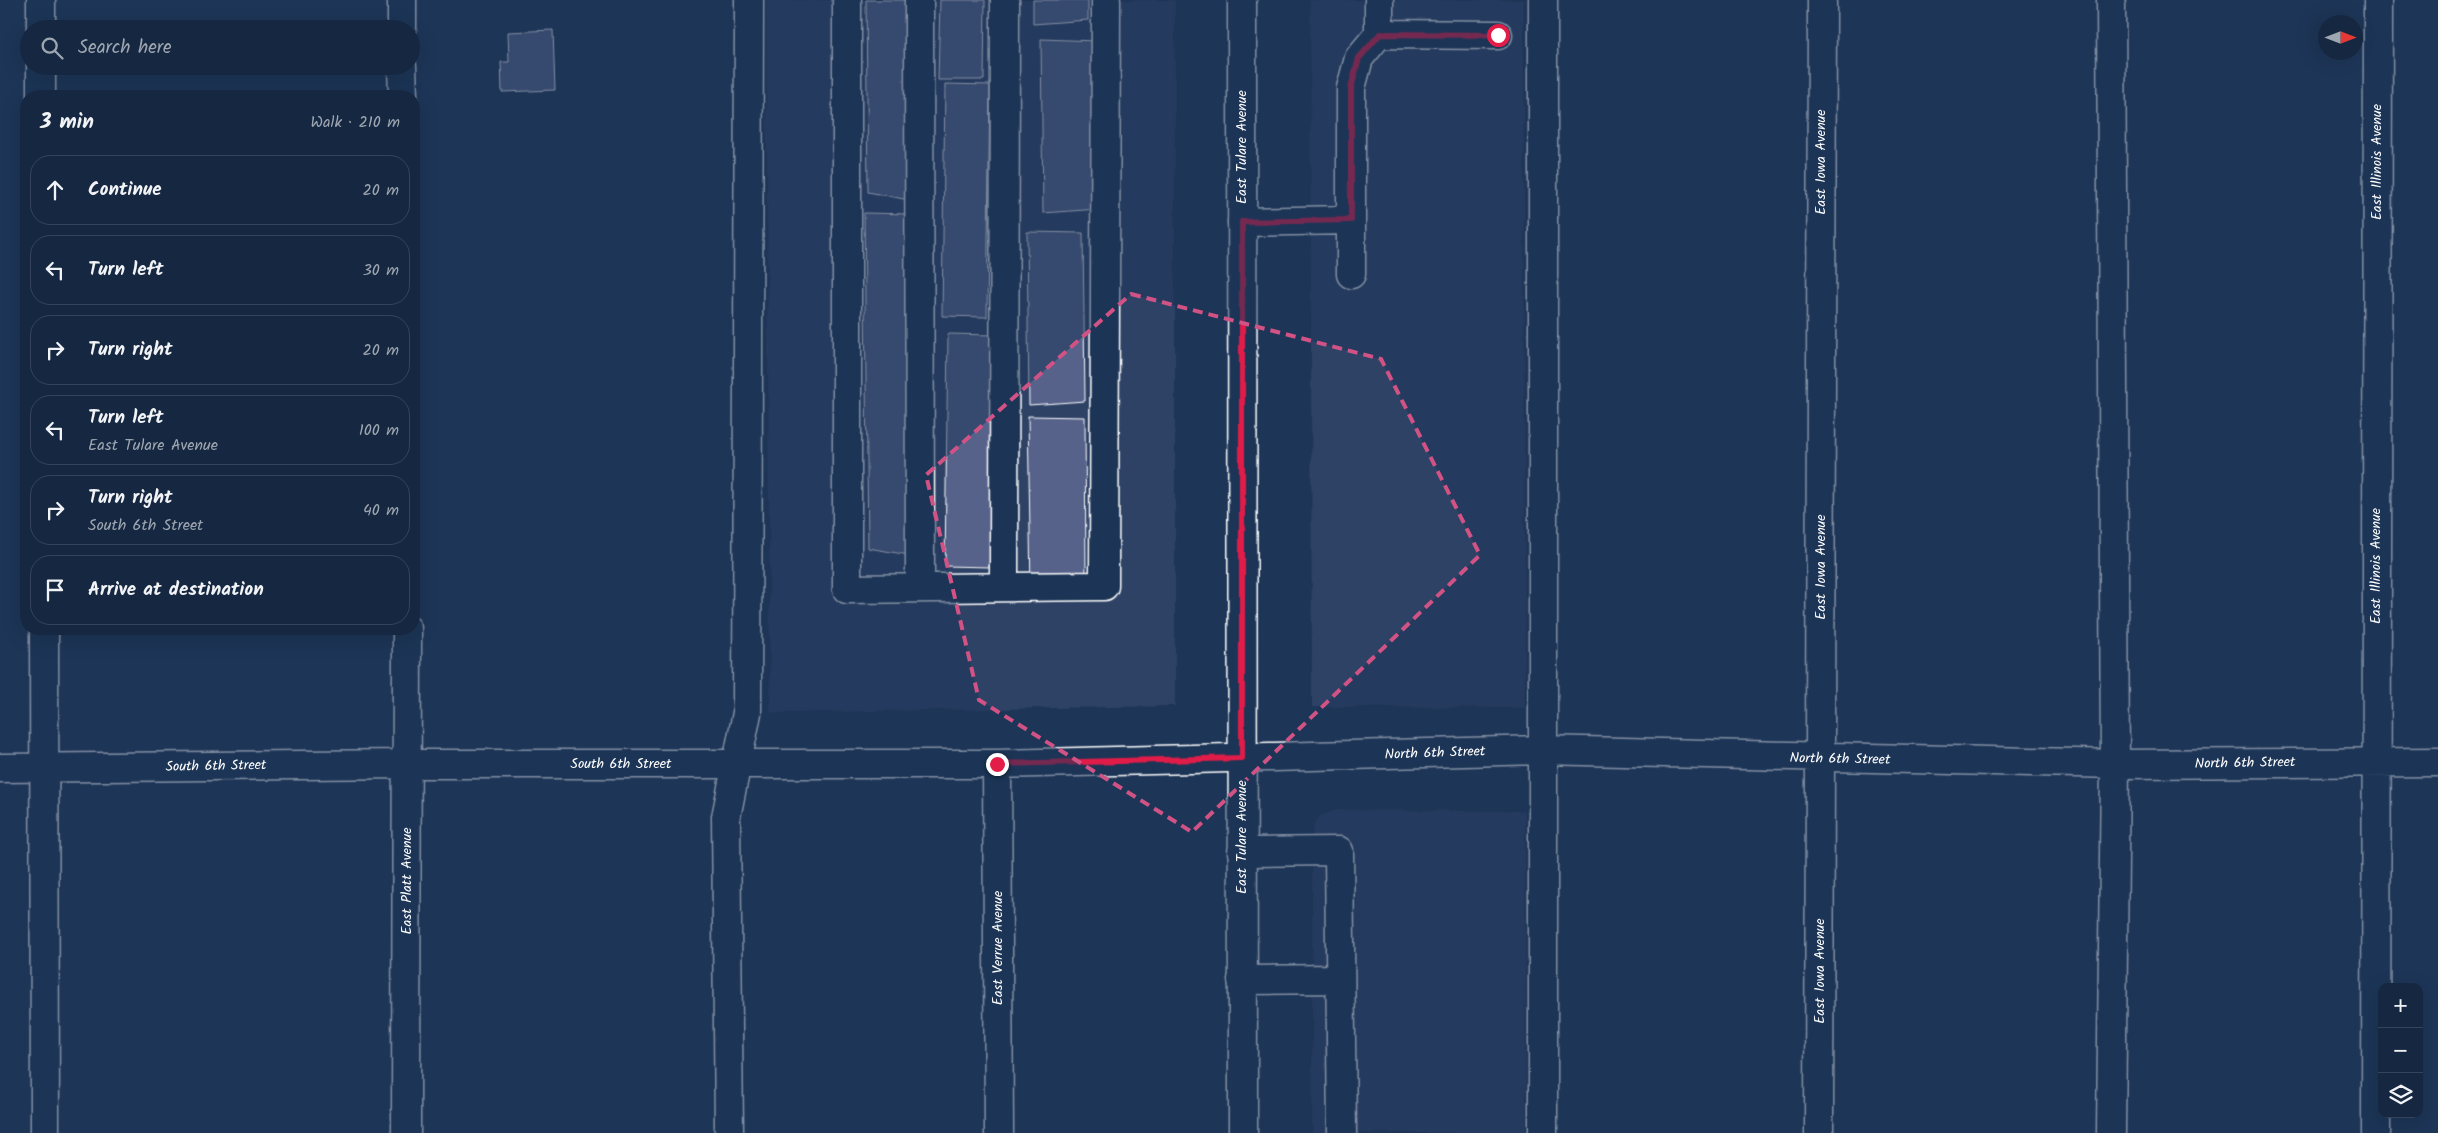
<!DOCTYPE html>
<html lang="en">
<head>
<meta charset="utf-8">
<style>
	body { margin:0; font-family:Kalam,sans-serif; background:#23344c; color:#f1f3f6 }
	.controls { position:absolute; right:15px; bottom:15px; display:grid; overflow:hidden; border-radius:10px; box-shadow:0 5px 20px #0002 }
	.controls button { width:45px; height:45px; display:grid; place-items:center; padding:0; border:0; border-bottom:1px solid #35445a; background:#162841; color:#f1f3f6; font:25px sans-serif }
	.compass { position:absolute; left:2318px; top:15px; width:45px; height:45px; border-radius:50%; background:#162841; box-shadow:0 5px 20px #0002; rotate:90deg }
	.stop { position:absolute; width:15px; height:15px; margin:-11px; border:4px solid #e11d48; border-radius:50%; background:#fff }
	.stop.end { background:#e11d48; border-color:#fff; box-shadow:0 1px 5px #0008 }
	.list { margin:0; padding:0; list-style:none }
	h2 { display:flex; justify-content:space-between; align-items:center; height:65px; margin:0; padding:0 20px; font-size:21px }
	h2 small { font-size:16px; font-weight:400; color:#9ea6b1 }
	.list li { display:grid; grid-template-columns:32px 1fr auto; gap:15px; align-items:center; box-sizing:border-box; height:70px; margin:0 10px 10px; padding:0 10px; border:1px solid #35445a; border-radius:20px }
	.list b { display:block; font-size:19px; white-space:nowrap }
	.list p { margin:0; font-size:16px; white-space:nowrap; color:#9ea6b1 }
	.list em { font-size:16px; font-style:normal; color:#9ea6b1 }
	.icon { flex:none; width:28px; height:28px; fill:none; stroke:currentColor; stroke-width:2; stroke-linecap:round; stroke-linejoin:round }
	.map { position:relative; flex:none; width:2438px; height:1133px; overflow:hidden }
	.search { position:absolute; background:#162841; box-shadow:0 5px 20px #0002; left:20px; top:20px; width:400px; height:55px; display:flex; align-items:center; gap:12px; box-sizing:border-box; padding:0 18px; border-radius:28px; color:#9ea6b1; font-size:19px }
	.panel { position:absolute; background:#162841; box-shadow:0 5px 20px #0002; left:20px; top:90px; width:400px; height:545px; border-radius:20px }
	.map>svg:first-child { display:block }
	.built { fill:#2e4266 }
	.building { fill:#56628a; stroke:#fff }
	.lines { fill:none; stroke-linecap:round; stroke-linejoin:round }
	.minor-casing { stroke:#fff; stroke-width:31 }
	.major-casing { stroke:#fff; stroke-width:31 }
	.minor { stroke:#1d3557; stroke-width:28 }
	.major { stroke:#1d3557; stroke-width:28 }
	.route { stroke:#e11d48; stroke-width:6 }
	.marked { fill:none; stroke:#d15284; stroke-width:4; stroke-dasharray:10 6; stroke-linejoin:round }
	.labels { text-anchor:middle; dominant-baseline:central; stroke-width:4.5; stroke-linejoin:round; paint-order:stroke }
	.street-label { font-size:14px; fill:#fff; stroke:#1d3557 }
</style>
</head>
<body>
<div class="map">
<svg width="2438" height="1133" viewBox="0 0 2438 1133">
	<rect width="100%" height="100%" fill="#1d3557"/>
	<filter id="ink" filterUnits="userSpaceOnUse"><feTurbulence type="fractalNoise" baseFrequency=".02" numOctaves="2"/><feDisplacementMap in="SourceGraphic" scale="10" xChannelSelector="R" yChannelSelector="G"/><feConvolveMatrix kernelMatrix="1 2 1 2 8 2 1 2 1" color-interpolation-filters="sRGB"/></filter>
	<g filter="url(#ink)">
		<!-- built -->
		<path class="built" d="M766,0H1175V706L770,713Z
			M1310,0H1524L1525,708L1312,707Z
			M1336,810L1525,811L1526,1133H1312V835L1314,824L1320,816Z"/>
		<!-- building -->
		<path class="building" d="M866,0H910L909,200L868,192Z
			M940,0H985L984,80H938Z
			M1033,0H1088V20L1033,24Z
			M553,30L555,90L502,92L501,62H509L508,32Z
			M1041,39L1097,41L1098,209L1043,213Z
			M945,84L990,85L987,317L942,316Z
			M864,213L910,214L909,555L868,548Z
			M1027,232L1083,233L1085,401L1029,405Z
			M948,334L993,335L990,567L945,566Z
			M1028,416L1085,417L1086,585L1031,589Z"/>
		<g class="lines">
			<!-- minor casing -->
			<g class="minor-casing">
				<path id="minor" d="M41,0V29
					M402,0V29
					M847,0V589L1104,586L1106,0
					M919,0L920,588
					M1379,0V34L1498,35
					M41,66V96
					M402,66L403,96
					M1242,222L1351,220
					M1351,274V88L1359,58L1379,34
					M1004,587L1005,0
					M44,629L45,1133
					M997,764L999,1133
					M0,768L408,764H997L1542,750L2115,764L2438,762
					M1242,852L1339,851L1342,1133
					M1242,980L1340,979
					M406,1133L407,629
					M729,1133L726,817L747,713L749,0
					M1543,1133V0
					M1819,1133L1822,0
					M2111,1133L2115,764L2111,0
					M2376,1133L2378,0"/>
			</g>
			<!-- major casing -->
			<g class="major-casing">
				<path id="major" d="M1242,0L1243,1133"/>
			</g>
			<!-- minor -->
			<use href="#minor" class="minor"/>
			<!-- major -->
			<use href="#major" class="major"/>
		</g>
	</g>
	<g class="lines" filter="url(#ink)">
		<!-- route -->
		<path class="route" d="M997,764L1242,758V222L1351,220V88L1359,58L1380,34L1498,35"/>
	</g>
	<!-- marked area -->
	<path d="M0 0H2438V1133H0ZM1131,294L1381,359L1480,555L1192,832L979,700L926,475Z" fill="#1d3557" fill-opacity=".55" fill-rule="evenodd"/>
	<path class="marked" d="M1131,294L1381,359L1480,555L1192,832L979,700L926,475Z"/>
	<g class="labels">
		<!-- street labels -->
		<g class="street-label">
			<text transform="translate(1242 147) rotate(-90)">East Tulare Avenue</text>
			<text transform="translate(1821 162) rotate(-90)">East Iowa Avenue</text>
			<text transform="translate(2377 162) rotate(-90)">East Illinois Avenue</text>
			<text transform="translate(2376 566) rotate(-90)">East Illinois Avenue</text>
			<text transform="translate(1821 567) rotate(-90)">East Iowa Avenue</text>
			<text transform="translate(1435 753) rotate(-2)">North 6th Street</text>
			<text transform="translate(1840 759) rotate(1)">North 6th Street</text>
			<text transform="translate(2245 763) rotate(-1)">North 6th Street</text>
			<text x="621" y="764">South 6th Street</text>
			<text transform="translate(216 766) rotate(-1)">South 6th Street</text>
			<text transform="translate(1242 837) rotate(-90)">East Tulare Avenue</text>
			<text transform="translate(407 881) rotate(-90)">East Platt Avenue</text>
			<text transform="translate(998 948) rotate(-90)">East Verrue Avenue</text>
			<text transform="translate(1820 971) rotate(-90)">East Iowa Avenue</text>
		</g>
	</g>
</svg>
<div class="controls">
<button>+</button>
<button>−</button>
<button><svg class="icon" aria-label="layers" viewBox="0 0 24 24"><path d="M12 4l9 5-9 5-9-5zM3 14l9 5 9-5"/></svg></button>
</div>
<svg class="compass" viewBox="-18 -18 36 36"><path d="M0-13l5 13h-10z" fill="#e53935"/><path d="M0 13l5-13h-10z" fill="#9ea6b1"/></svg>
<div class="stop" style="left:1498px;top:35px"></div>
<div class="stop end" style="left:997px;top:764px"></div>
<div class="search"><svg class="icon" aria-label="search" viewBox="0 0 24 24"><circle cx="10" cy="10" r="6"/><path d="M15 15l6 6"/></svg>Search here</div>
<section class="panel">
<h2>3 min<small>Walk · 210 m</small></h2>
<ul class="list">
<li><svg class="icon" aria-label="ahead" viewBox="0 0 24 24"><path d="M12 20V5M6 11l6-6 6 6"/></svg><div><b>Continue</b></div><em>20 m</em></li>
<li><svg class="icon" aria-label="left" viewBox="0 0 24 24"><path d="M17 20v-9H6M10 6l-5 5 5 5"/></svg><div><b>Turn left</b></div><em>30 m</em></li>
<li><svg class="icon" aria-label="right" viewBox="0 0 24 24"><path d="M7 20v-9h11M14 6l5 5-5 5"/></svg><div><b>Turn right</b></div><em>20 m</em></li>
<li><svg class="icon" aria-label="left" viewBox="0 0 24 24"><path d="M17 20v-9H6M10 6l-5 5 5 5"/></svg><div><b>Turn left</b><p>East Tulare Avenue</p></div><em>100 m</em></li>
<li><svg class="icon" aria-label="right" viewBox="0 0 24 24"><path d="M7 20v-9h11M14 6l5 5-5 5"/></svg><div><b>Turn right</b><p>South 6th Street</p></div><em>40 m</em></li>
<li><svg class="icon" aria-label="arrive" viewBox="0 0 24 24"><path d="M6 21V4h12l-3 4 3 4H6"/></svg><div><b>Arrive at destination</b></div></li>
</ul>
</section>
</div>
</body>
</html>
